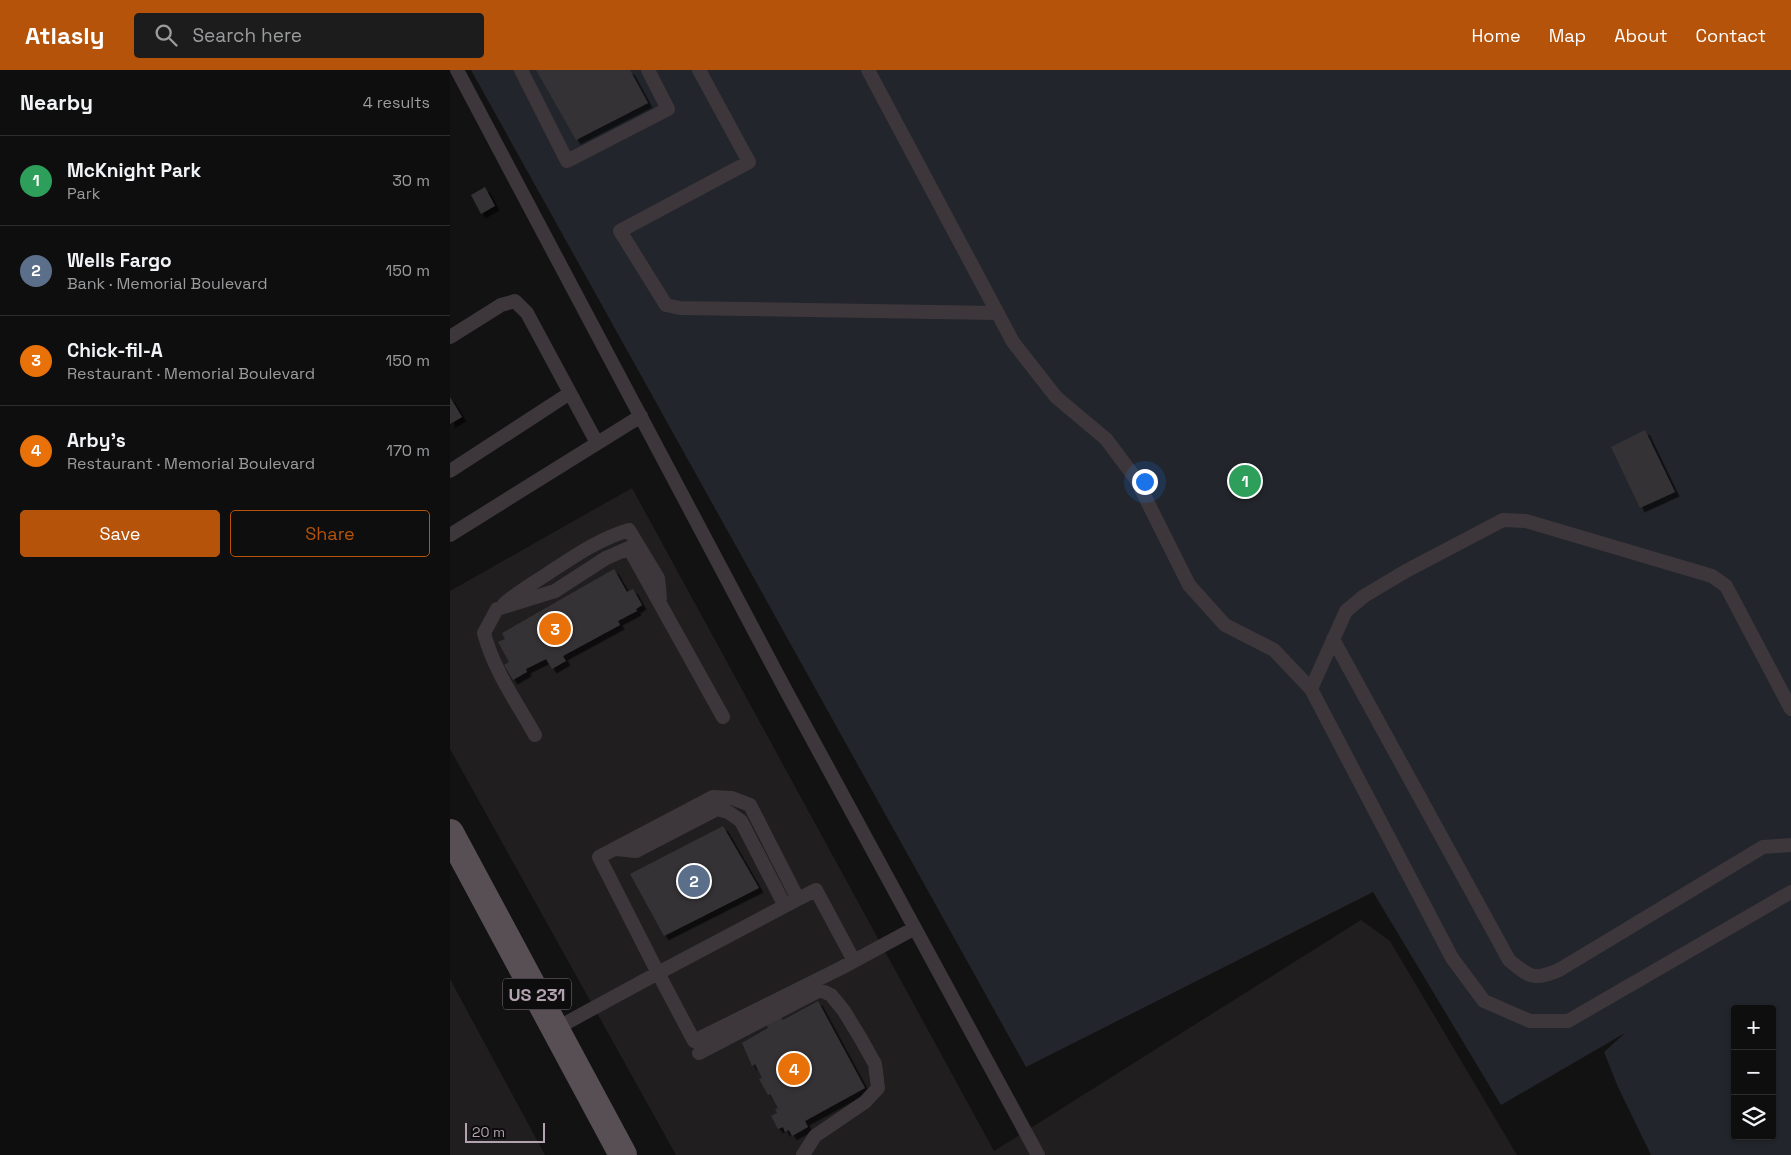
<!DOCTYPE html>
<html lang="en">
<head>
<meta charset="utf-8">
<style>
	body { margin:0; font-family:"Space Grotesk",sans-serif; background:#1c1c1c; color:#f1f3f6 }
	.controls { position:absolute; right:15px; bottom:15px; display:grid; overflow:hidden; border-radius:5px; box-shadow:0 1px 4px #0004 }
	.controls button { width:45px; height:45px; display:grid; place-items:center; padding:0; border:0; border-bottom:1px solid #2e2e2e; background:#0e0e0e; color:#f1f3f6; font:25px sans-serif }
	.scale { position:absolute; left:15px; bottom:12px; width:80px; box-sizing:border-box; padding-left:5px; border:2px solid #b3a3b0; border-top:0; font-size:14px; line-height:18px; white-space:nowrap; color:#b3a3b0; -webkit-text-stroke:4px #0e0d0d; paint-order:stroke }
	.you { position:absolute; left:694px; top:411px; width:18px; height:18px; margin:-12px; border:4px solid #fff; border-radius:50%; background:#1a73e8; box-shadow:0 0 0 8px #1a73e833 }
	.badge { display:grid; place-items:center; width:32px; height:32px; border-radius:50%; background:#b45309; color:#fff; font-size:16px; font-weight:700 }
	.pin { position:absolute; translate:-50% -50%; border:2px solid #fff; box-shadow:0 1px 5px #0006 }
	.list { margin:0; padding:0; list-style:none }
	h2 { display:flex; justify-content:space-between; align-items:center; height:65px; margin:0; padding:0 20px; font-size:21px }
	h2 small { font-size:16px; font-weight:400; color:#9b9c9e }
	.list li { display:grid; grid-template-columns:32px 1fr auto; gap:15px; align-items:center; box-sizing:border-box; height:90px; padding:0 20px; border-top:1px solid #2e2e2e }
	.list b { display:block; font-size:19px; white-space:nowrap }
	.list p { margin:0; font-size:16px; white-space:nowrap; color:#9b9c9e }
	.list em { font-size:16px; font-style:normal; color:#9b9c9e }
	.actions { display:flex; gap:10px; padding:15px 20px }
	.actions a { flex:1; padding:11px 0; border:1px solid #b45309; border-radius:5px; text-align:center; font-size:18px; color:#b45309 }
	.actions .main { background:#b45309; color:#fff }
	.icon { flex:none; width:28px; height:28px; fill:none; stroke:currentColor; stroke-width:2; stroke-linecap:round; stroke-linejoin:round }
	.map { position:relative; flex:none; width:1341px; height:1085px; overflow:hidden }
	header { display:flex; align-items:center; gap:30px; box-sizing:border-box; height:70px; padding:0 25px; background:#b45309; color:#fff }
	header strong { font-size:24px }
	nav { display:flex; gap:28px; margin-inline-start:auto; font-size:18px }
	.search { width:350px; height:45px; background:#1c1c1c; display:flex; align-items:center; gap:12px; box-sizing:border-box; padding:0 18px; border-radius:5px; color:#9b9c9e; font-size:19px }
	main { display:flex }
	aside { flex:1; background:#0e0e0e }
	.map>svg:first-child { display:block }
	.built { fill:#201e1f }
	.green { fill:#22252b; fill-rule:evenodd }
	.building { fill:#353234; filter:url(#shadow) }
	.lines { fill:none; stroke-linecap:round; stroke-linejoin:round }
	.service { stroke:#3d373b; stroke-width:14 }
	.primary { stroke:#574f54; stroke-width:28 }
	.labels { text-anchor:middle; dominant-baseline:central; stroke-width:4; stroke-linejoin:round; paint-order:stroke }
	.shield { fill:#0e0d0d; stroke:#82767f; stroke-width:1 }
	.shield-label { font-size:18px; font-weight:bold; fill:#b3a3b0 }
</style>
</head>
<body>
<header>
<strong>Atlasly</strong>
<div class="search"><svg class="icon" aria-label="search" viewBox="0 0 24 24"><circle cx="10" cy="10" r="6"/><path d="M15 15l6 6"/></svg>Search here</div>
<nav><a>Home</a><a>Map</a><a>About</a><a>Contact</a></nav>
</header>
<main>
<aside>
<h2>Nearby<small>4 results</small></h2>
<ul class="list">
<li><span class="badge" style="background:#2e9e5b">1</span><div><b>McKnight Park</b><p>Park</p></div><em>30 m</em></li>
<li><span class="badge" style="background:#5c6f8a">2</span><div><b>Wells Fargo</b><p>Bank · Memorial Boulevard</p></div><em>150 m</em></li>
<li><span class="badge" style="background:#e8710a">3</span><div><b>Chick-fil-A</b><p>Restaurant · Memorial Boulevard</p></div><em>150 m</em></li>
<li><span class="badge" style="background:#e8710a">4</span><div><b>Arby's</b><p>Restaurant · Memorial Boulevard</p></div><em>170 m</em></li>
</ul>
<div class="actions"><a class="main">Save</a><a>Share</a></div>
</aside>
<div class="map">
<svg width="1341" height="1085" viewBox="0 0 1341 1085">
	<defs>
		<filter id="shadow"><feDropShadow dx="4.5" dy="4.5" stdDeviation="0" flood-color="#0009"/></filter>
	</defs>
	<rect width="100%" height="100%" fill="#131212"/>
	<!-- built -->
	<path class="built" d="M182,418L544,1081L911,850L940,871L1067,1085H226L0,679V521Z
		M0,909L95,1085H0Z"/>
	<!-- green -->
	<path class="green" d="M21,0H1341V1085H1201L1168,1017L1154,982L1175,963L1051,1035L923,822L576,997ZM1285,939H1322V1066H1285Z"/>
	<!-- building -->
	<path class="building" d="M86,0H180L198,33L126,70Z
		M35,117L45,136L31,144L21,125Z
		M0,327L12,347L0,354Z
		M1195,360L1225,422L1190,438L1161,377Z
		M164,499L177,522L183,519L192,535L186,539L187,541L168,551L170,555L113,586L116,591L102,599L96,589L76,599L77,602L63,610L54,595L59,592L48,572L55,569L52,563Z
		M273,756L309,818L214,866L180,804Z
		M368,931L415,1018L355,1051L358,1057L342,1066L339,1060L335,1062L333,1057L328,1059L321,1046L327,1043L325,1039L328,1038L320,1024L318,1025L309,1009L312,1008L305,994L302,996L292,973L318,958L315,953L330,946L333,950Z"/>
	<g class="lines">
		<!-- service -->
		<path class="service" d="M7,0L334,617L588,1085
			M71,0L117,91L218,39L198,0
			M249,0L299,92L170,161L216,235L230,238L547,243
			M418,0L563,272L606,327L656,369L686,409L739,515L775,555L824,580L861,619L1002,888L1034,931L1080,951H1118L1341,822
			M0,267L51,235L65,231L77,243L147,373
			M0,401L120,323
			M0,465L191,346
			M54,534C69,521 84,513 100,502C125,486 149,469 179,460L208,508L210,528
			M883,569L1059,890C1079,907 1084,911 1109,900L1313,777L1341,775
			M861,619L896,541L914,526L956,501L1053,450L1076,451L1262,506L1276,516L1341,639
			M85,665C66,631 44,601 34,563L47,539L105,521L156,488L179,478L273,647
			M166,779L186,781L267,739L278,742L291,751L335,836
			M348,829L300,735L282,728L263,727L149,787L208,903L348,829L366,820L404,891
			M105,959L208,903L244,971L391,898L465,858
			M249,983L370,920L381,925L394,941L411,969L425,994L428,1018L415,1032L365,1066L353,1085"/>
		<!-- primary -->
		<path class="primary" d="M0,763L173,1085"/>
	</g>
	<g class="labels">
		<!-- shield labels -->
		<rect class="shield" x="53" y="908.5" width="68" height="31" rx="4"/>
		<g class="shield-label">
			<text x="87" y="924">US 231</text>
		</g>
	</g>
</svg>
<div class="controls">
<button>+</button>
<button>−</button>
<button><svg class="icon" aria-label="layers" viewBox="0 0 24 24"><path d="M12 4l9 5-9 5-9-5zM3 14l9 5 9-5"/></svg></button>
</div>
<div class="scale">20 m</div>
<div class="you"></div>
<div class="pin badge" style="left:795px;top:411px;background:#2e9e5b">1</div>
<div class="pin badge" style="left:244px;top:811px;background:#5c6f8a">2</div>
<div class="pin badge" style="left:105px;top:559px;background:#e8710a">3</div>
<div class="pin badge" style="left:344px;top:999px;background:#e8710a">4</div>
</div>
</main>
</body>
</html>
